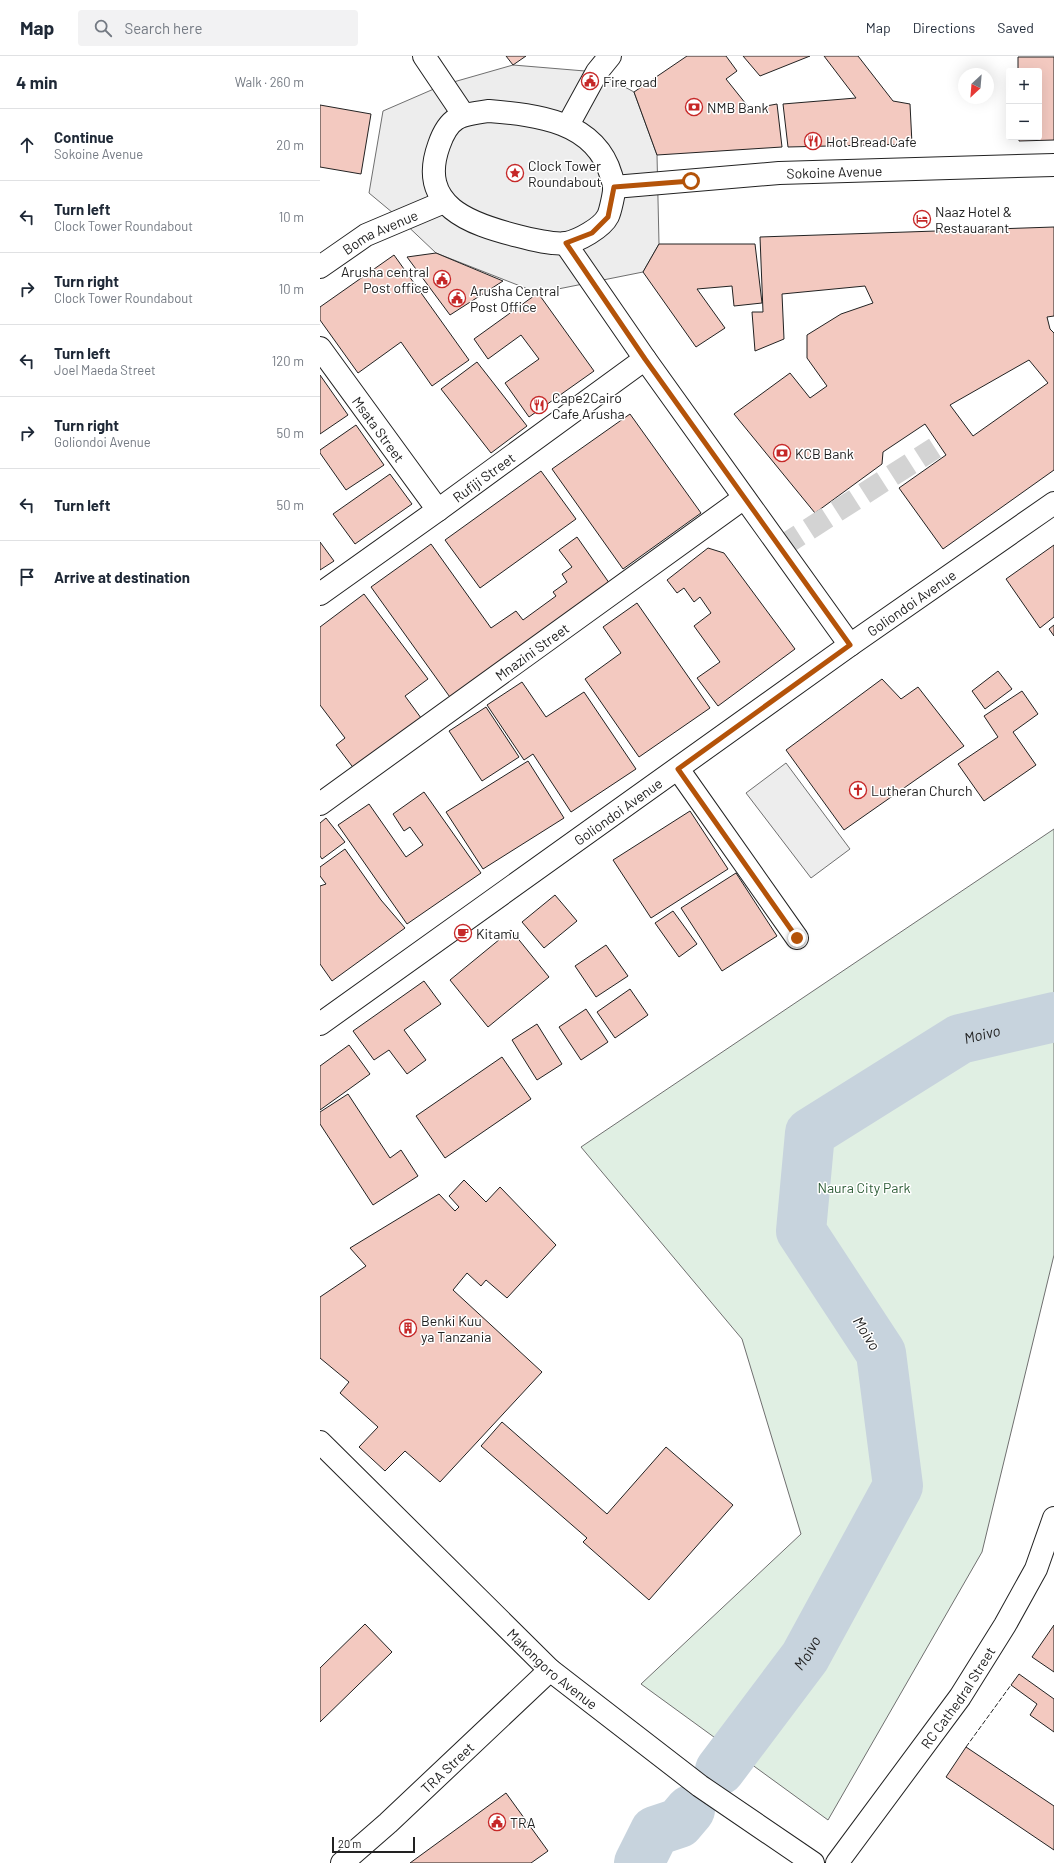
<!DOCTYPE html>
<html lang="en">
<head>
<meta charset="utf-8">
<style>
	body { margin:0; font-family:Barlow,sans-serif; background:#f2f2f3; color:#1f2937 }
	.controls { position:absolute; right:12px; top:12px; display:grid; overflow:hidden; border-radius:4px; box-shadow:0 4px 16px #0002 }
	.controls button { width:36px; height:36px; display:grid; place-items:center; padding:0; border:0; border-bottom:1px solid #e0e1e3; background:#fff; color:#1f2937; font:20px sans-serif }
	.compass { position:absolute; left:638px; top:12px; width:36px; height:36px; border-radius:50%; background:#fff; box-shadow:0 4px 16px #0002; rotate:206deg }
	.scale { position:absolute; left:12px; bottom:10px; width:83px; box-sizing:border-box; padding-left:4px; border:2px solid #222; border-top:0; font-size:11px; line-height:14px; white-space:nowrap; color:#222; -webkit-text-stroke:3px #fff; paint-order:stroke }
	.stop { position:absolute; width:12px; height:12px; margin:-9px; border:3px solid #b45309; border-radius:50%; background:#fff }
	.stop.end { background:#b45309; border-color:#fff; box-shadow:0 1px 4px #0008 }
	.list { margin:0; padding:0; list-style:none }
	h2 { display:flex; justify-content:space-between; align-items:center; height:52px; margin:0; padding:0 16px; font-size:17px }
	h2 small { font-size:13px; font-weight:400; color:#747a83 }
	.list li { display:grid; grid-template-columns:26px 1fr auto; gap:12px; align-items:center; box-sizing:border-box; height:72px; padding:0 16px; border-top:1px solid #e0e1e3 }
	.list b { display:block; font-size:15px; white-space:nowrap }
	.list p { margin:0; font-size:13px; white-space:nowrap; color:#747a83 }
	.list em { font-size:13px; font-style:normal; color:#747a83 }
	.icon { flex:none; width:22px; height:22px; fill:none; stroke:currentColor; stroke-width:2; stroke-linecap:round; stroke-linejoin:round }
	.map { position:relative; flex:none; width:734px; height:1807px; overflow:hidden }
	header { display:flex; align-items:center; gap:24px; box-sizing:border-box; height:56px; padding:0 20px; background:#fff; border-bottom:1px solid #e0e1e3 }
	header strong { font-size:19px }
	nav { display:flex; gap:22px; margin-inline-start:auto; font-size:14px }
	.search { width:280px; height:36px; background:#f2f2f3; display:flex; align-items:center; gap:10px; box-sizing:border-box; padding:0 14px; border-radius:4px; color:#747a83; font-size:15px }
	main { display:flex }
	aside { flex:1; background:#fff }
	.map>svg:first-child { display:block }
	.green { fill:#e0efe3; stroke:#6f6f6f }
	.parking { fill:#ededed; stroke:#6f6f6f }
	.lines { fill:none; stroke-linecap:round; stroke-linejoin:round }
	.river { stroke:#c7d3dd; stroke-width:50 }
	.building { fill:#f3c9c0; stroke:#222; fill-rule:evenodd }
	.minor-tunnel { stroke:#d3d3d3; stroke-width:22; stroke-dasharray:22 11; stroke-linecap:butt }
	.minor-casing { stroke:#222; stroke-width:24 }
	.major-casing { stroke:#222; stroke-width:24 }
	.minor { stroke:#fff; stroke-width:22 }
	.major { stroke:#fff; stroke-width:22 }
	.fence { stroke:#222; stroke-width:1; stroke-dasharray:5 2; stroke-linecap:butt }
	.route { stroke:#b45309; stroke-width:5 }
	.labels { text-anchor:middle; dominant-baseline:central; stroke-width:3; stroke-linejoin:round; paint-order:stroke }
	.poi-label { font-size:14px; fill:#222; stroke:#fff; text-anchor:start }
	.street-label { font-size:14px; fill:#222; stroke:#fff }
	.park-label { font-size:14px; fill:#2f5e38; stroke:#fff }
	.water-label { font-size:15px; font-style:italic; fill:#222; stroke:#fff }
</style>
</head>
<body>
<header>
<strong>Map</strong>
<div class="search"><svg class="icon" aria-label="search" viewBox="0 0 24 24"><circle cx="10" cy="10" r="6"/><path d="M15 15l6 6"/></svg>Search here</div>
<nav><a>Map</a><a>Directions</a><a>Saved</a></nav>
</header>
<main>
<aside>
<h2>4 min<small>Walk · 260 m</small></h2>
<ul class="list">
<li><svg class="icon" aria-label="ahead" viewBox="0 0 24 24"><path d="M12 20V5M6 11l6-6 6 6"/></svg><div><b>Continue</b><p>Sokoine Avenue</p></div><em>20 m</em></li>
<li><svg class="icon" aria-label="left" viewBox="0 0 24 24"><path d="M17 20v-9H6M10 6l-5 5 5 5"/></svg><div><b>Turn left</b><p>Clock Tower Roundabout</p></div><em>10 m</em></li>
<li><svg class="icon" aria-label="right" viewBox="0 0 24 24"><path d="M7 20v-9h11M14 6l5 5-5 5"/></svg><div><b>Turn right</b><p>Clock Tower Roundabout</p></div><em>10 m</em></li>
<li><svg class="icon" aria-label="left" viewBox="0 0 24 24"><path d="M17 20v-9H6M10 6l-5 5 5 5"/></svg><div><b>Turn left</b><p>Joel Maeda Street</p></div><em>120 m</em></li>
<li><svg class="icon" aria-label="right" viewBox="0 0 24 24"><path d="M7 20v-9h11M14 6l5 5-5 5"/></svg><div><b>Turn right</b><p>Goliondoi Avenue</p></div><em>50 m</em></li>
<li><svg class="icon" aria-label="left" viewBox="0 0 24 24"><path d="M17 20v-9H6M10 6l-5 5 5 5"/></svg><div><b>Turn left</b></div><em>50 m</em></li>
<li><svg class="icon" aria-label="arrive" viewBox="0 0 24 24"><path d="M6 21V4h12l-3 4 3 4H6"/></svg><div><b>Arrive at destination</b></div></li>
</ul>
</aside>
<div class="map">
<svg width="734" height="1807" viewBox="0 0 734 1807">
	<rect width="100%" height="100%" fill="#fff"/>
	<!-- green -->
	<path class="green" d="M734,773V1199L662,1496L508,1764L321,1628L481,1478L422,1283L261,1091Z"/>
	<!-- parking -->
	<path class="parking" d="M193,9L277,16L314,36L337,99L339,188L323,216L218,237L116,197L79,162L49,137L63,55L123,29Z
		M466,707L530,793L491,822L426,737Z"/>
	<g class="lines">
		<!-- river -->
		<g class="river">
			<path id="s1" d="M400,1714L485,1601L578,1430L561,1297L481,1175L490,1077L640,983L734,961"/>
			<path d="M319,1807L335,1775L359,1767L370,1754"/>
		</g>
	</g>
	<!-- building -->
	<path class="building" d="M186,0H206L193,9Z
		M367,0H406L417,15L406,23L430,53L457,48L462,91L337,99L314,36Z
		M423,0H490L440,20Z
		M504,0H538L573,45L590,48L592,88L468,91L463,48L536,42Z
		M698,1H734V84L699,85V81H719V15H698Z
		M0,49L51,58L41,118L0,111Z
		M734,171V260L727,261L730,273L734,277V414L623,493L579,432L626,399L605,368L563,396L562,408L495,457L414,358L470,317L490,342L507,330L487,302V279L521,258L553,247L545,230L462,238L464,283L435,295L432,256H443L440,181ZM709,304L728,327L653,380L630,349Z
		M339,188H435L442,247L414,250L412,230L377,233L405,272L376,291L323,216Z
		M116,197L183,225L130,259L87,201Z
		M74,199L149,304L112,330L81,286L38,317L0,264V251Z
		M218,237L274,315L209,361L185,327L219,303L201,279L168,303L154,283Z
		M157,306L207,370L171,397L121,333Z
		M0,319L28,359L0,378Z
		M310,358L381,457L303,513L232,413Z
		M36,369L64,409L26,434L0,397V394Z
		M221,415L256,463L160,532L125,484Z
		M70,418L92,448L35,488L13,458Z
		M257,481L292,531L132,644L51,531L111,488L171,572L196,555L203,564L236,540L233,536L247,526L242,518L252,511L239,494Z
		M0,486L14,505L0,514Z
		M734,489V561L720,572L686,523Z
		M388,492L404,497L475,593L398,650L377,622L400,606L374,570L391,557L380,541L374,546L364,532L357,537L347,524Z
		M44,538L108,623L85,640L104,666L35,714L16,689L25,682L0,649V571Z
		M317,547L390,652L319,701L265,623L301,597L283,571Z
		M734,569V580L729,573Z
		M678,615L692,633L665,653L652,635Z
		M562,623L581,643L598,631L644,690L524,774L466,694Z
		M202,626L226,661L264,636L316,713L251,756L213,698L204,704L167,649Z
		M702,635L718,658L693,676L716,709L664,745L638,708L678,681L664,660Z
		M166,651L199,701L162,725L129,675Z
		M208,705L244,762L163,813L126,756Z
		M104,736L161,817L87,868L18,769L49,748L86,801L103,789L90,771L84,775L73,758Z
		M370,755L408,813L331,862L293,804Z
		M6,762L25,786L2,803L0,800V767Z
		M25,793L61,844L85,872L12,925L0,908V830L6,828L0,820V811Z
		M416,817L457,880L402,915L361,852Z
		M235,839L257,865L224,892L202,866Z
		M353,855L377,888L359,901L335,867Z
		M191,874L229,921L168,971L130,924Z
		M286,889L308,920L276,941L255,910Z
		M104,925L121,948L84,974L106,1004L87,1018L69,994L54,1004L33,975Z
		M310,933L328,959L295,982L277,956Z
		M266,953L288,986L261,1004L239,971Z
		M217,968L242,1008L217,1024L192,984Z
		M29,989L50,1018L0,1054V1010Z
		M182,1001L211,1043L125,1102L96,1060Z
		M28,1038L70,1102L81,1094L98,1120L53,1149L0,1068V1056Z
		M144,1124L166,1146L180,1131L236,1189L187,1242L166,1224L161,1230L147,1217L133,1234L222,1316L120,1426L85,1395L65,1415L39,1391L58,1371L20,1337L29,1326L0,1302V1241L46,1210L30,1192L119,1138L135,1155L139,1151L129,1140Z
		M182,1366L287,1458L346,1391L413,1449L329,1544L263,1486L267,1482L161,1390Z
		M45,1568L72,1596L0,1666V1612Z
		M734,1569V1616L712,1601Z
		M699,1618L734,1643V1676L710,1659L717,1648L691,1629Z
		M646,1691L734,1750V1794L626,1721Z
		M186,1737L228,1795L211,1807H90Z"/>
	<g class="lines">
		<!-- minor-tunnel -->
		<path class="minor-tunnel" d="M461,491L615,392"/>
		<!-- minor casing -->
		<g class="minor-casing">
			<g id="minor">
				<path d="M248,69L277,16L290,0"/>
				<path d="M245,187L325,303L530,589"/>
				<path id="s2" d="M0,211L46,179L124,146"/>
				<path id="s3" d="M0,292L118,454"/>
				<path id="s4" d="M0,538L118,454L325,303"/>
				<path d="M358,713L477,882"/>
				<path id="s5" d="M0,748L424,442"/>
				<path id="s6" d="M0,968L530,589L734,447"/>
				<path id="s7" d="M0,1386L230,1614L380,1730L493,1807"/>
				<path id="s8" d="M22,1807L68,1767L230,1614"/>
				<path id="s9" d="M517,1807L640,1641L685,1569L716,1513L734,1462"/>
			</g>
		</g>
		<!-- major casing -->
		<g class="major-casing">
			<g id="major">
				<path d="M104,0L143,58"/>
				<path d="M169,55C217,59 275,65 291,119C292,123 294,127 294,131C295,135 290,156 288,160C282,172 258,185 246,187C235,189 209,183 198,180C150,168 97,150 119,89C129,60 140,59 169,55Z"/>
				<path id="s10" d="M294,131L459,117L734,109"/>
			</g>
		</g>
		<!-- minor -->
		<use href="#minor" class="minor"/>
		<!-- major -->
		<use href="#major" class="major"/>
		<!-- fence -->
		<path class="fence" d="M646,1691L691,1629"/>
	</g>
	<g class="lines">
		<!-- route -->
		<path class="route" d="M371,125L294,131L288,161L272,177L246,187L325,303L530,589L358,713L477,882"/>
	</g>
	<!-- icons -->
	<defs>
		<g id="civic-ring" transform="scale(0.9)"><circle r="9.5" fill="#fff" stroke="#c62828" stroke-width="1.5"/><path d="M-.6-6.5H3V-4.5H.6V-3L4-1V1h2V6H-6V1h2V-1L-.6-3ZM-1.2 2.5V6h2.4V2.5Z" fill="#c62828"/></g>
		<g id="bank-ring" transform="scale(0.9)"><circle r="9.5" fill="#fff" stroke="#c62828" stroke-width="1.5"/><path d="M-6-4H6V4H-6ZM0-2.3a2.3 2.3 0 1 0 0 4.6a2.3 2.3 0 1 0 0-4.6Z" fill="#c62828"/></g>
		<g id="restaurant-ring" transform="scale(0.9)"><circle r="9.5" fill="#fff" stroke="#c62828" stroke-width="1.5"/><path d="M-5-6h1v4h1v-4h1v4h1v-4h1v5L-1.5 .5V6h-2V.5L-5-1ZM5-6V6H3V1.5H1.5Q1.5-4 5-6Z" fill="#c62828"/></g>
		<g id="sight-ring" transform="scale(0.9)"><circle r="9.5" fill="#fff" stroke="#c62828" stroke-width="1.5"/><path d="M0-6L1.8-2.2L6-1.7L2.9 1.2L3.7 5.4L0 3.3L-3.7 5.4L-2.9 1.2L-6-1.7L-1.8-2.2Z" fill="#c62828"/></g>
		<g id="hotel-ring" transform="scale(0.9)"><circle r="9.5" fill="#fff" stroke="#c62828" stroke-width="1.5"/><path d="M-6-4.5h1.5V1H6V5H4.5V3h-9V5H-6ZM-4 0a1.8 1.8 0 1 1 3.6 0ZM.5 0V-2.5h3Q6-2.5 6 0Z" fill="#c62828"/></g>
		<g id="church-ring" transform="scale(0.9)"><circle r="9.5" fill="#fff" stroke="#c62828" stroke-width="1.5"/><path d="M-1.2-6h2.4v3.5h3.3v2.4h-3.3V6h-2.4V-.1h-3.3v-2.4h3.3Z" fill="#c62828"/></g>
		<g id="cafe-ring" transform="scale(0.9)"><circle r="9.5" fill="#fff" stroke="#c62828" stroke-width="1.5"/><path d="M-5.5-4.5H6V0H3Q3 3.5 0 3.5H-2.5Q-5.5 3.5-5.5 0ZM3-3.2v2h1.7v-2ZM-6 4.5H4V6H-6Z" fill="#c62828"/></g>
		<g id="building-ring" transform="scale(0.9)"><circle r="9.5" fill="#fff" stroke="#c62828" stroke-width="1.5"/><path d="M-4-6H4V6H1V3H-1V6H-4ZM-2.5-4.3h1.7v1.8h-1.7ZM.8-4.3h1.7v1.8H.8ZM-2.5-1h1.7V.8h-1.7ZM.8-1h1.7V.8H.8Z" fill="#c62828"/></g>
	</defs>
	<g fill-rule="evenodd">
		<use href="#civic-ring" x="270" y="25"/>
		<use href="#bank-ring" x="374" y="51"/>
		<use href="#restaurant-ring" x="493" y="85"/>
		<use href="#sight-ring" x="195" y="117"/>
		<use href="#hotel-ring" x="602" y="163"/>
		<use href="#civic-ring" x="122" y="223"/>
		<use href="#civic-ring" x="137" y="242"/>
		<use href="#restaurant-ring" x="219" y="349"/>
		<use href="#bank-ring" x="462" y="397"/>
		<use href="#church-ring" x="538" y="734"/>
		<use href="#cafe-ring" x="143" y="877"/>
		<use href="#building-ring" x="88" y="1272"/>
		<use href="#civic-ring" x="177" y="1766"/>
	</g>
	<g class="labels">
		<!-- poi labels -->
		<g class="poi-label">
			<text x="283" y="25">Fire road</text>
			<text x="387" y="51">NMB Bank</text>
			<text x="506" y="85">Hot Bread Cafe</text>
			<text x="208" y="109">Clock Tower<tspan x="208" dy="16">Roundabout</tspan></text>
			<text x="615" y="155">Naaz Hotel &amp;<tspan x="615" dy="16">Restauarant</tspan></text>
			<text x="109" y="215" text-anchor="end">Arusha central<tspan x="109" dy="16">Post office</tspan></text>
			<text x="150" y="234">Arusha Central<tspan x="150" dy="16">Post Office</tspan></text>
			<text x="232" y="341">Cape2Cairo<tspan x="232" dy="16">Cafe Arusha</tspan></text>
			<text x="475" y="397">KCB Bank</text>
			<text x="551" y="734">Lutheran Church</text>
			<text x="156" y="877">Kitamu</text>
			<text x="101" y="1264">Benki Kuu<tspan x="101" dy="16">ya Tanzania</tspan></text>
			<text x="190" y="1766">TRA</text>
		</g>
		<!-- street labels -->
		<g class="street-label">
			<text stroke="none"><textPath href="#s10" startOffset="221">Sokoine Avenue</textPath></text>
			<text stroke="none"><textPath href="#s2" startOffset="70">Boma Avenue</textPath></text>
			<text stroke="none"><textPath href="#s3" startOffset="100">Msata Street</textPath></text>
			<text stroke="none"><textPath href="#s4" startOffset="201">Rufiji Street</textPath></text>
			<text stroke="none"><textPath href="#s6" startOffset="726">Goliondoi Avenue</textPath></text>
			<text stroke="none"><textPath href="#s5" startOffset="261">Mnazini Street</textPath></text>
			<text stroke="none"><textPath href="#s6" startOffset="366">Goliondoi Avenue</textPath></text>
			<text stroke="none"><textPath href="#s7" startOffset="325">Makongoro Avenue</textPath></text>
			<text stroke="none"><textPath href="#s9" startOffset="205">RC Cathedral Street</textPath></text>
			<text stroke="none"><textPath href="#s8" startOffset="142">TRA Street</textPath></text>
		</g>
		<!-- park labels -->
		<g class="park-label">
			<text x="544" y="1131">Naura City Park</text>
		</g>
		<!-- water labels -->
		<g class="water-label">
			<text stroke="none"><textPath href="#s1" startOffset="914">Moivo</textPath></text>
			<text transform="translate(547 1277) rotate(58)">Moivo</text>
			<text stroke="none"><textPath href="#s1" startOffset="146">Moivo</textPath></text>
		</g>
	</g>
</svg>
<div class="controls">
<button>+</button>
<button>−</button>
</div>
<svg class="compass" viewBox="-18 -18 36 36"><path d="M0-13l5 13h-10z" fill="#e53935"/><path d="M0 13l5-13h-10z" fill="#747a83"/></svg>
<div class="scale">20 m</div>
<div class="stop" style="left:371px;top:125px"></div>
<div class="stop end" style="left:477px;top:882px"></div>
</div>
</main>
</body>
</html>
